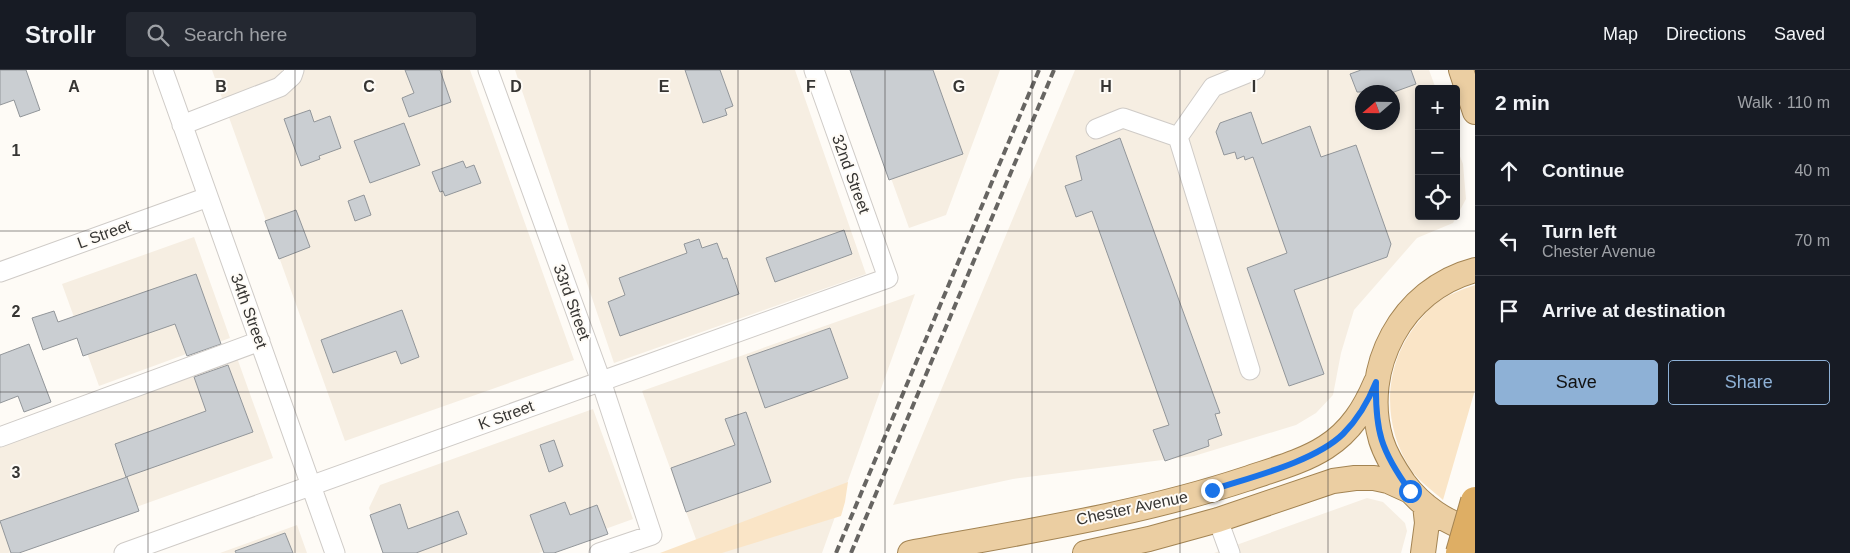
<!DOCTYPE html>
<html lang="en">
<head>
<meta charset="utf-8">
<style>
	body { margin:0; font-family:Helvetica,sans-serif; background:#242831; color:#f1f3f6 }
	.controls { position:absolute; right:15px; top:15px; display:grid; overflow:hidden; border-radius:5px; box-shadow:0 2px 8px #0003 }
	.controls button { width:45px; height:45px; display:grid; place-items:center; padding:0; border:0; border-bottom:1px solid #363941; background:#171b24; color:#f1f3f6; font:25px sans-serif }
	.compass { position:absolute; left:1355px; top:15px; width:45px; height:45px; border-radius:50%; background:#171b24; box-shadow:0 2px 8px #0003; rotate:250deg }
	.stop { position:absolute; width:15px; height:15px; margin:-11px; border:4px solid #1a73e8; border-radius:50%; background:#fff }
	.stop.end { background:#1a73e8; border-color:#fff; box-shadow:0 1px 5px #0008 }
	.list { margin:0; padding:0; list-style:none }
	h2 { display:flex; justify-content:space-between; align-items:center; height:65px; margin:0; padding:0 20px; font-size:21px }
	h2 small { font-size:16px; font-weight:400; color:#9ea1a6 }
	.list li { display:grid; grid-template-columns:32px 1fr auto; gap:15px; align-items:center; box-sizing:border-box; height:70px; padding:0 20px; border-top:1px solid #363941 }
	.list b { display:block; font-size:19px; white-space:nowrap }
	.list p { margin:0; font-size:16px; white-space:nowrap; color:#9ea1a6 }
	.list em { font-size:16px; font-style:normal; color:#9ea1a6 }
	.actions { display:flex; gap:10px; padding:15px 20px }
	.actions a { flex:1; padding:11px 0; border:1px solid #8eb1d6; border-radius:5px; text-align:center; font-size:18px; color:#8eb1d6 }
	.actions .main { background:#8eb1d6; color:#111 }
	.icon { flex:none; width:28px; height:28px; fill:none; stroke:currentColor; stroke-width:2; stroke-linecap:round; stroke-linejoin:round }
	.map { position:relative; flex:none; width:1475px; height:483px; overflow:hidden }
	header { display:flex; align-items:center; gap:30px; box-sizing:border-box; height:70px; padding:0 25px; background:#171b24; border-bottom:1px solid #363941 }
	header strong { font-size:24px }
	nav { display:flex; gap:28px; margin-inline-start:auto; font-size:18px }
	.search { width:350px; height:45px; background:#242831; display:flex; align-items:center; gap:12px; box-sizing:border-box; padding:0 18px; border-radius:5px; color:#9ea1a6; font-size:19px }
	main { display:flex }
	aside { flex:1; background:#171b24 }
	.map>svg:first-child { display:block }
	.built { fill:#f6eee2; fill-rule:evenodd }
	.green { fill:#fae5c7 }
	.building { fill:#caced2; stroke:#92969a }
	.lines { fill:none; stroke-linecap:round; stroke-linejoin:round }
	.minor-casing { stroke:#cfcbc7; stroke-width:21 }
	.major-casing { stroke:#a38453; stroke-width:26 }
	.minor { stroke:#fff; stroke-width:19 }
	.major { stroke:#ebcea2; stroke-width:24 }
	.rail { stroke:#676562; stroke-width:4; stroke-dasharray:8 4; stroke-linecap:butt }
	.highway-bridge-casing { stroke:#a38453; stroke-width:30; stroke-linecap:butt }
	.highway-bridge { stroke:#deae64; stroke-width:28 }
	.route { stroke:#1a73e8; stroke-width:6 }
	.grid { fill:none; stroke:#363533; stroke-width:1; stroke-opacity:0.55 }
	.labels { text-anchor:middle; dominant-baseline:central; stroke-width:4; stroke-linejoin:round; paint-order:stroke }
	.street-label { font-size:16px; fill:#363533; stroke:#fefbf6 }
	.grid-label { font-size:16px; text-anchor:middle; font-weight:bold; fill:#363533; stroke:#fefbf6; stroke-width:4; stroke-linejoin:round; paint-order:stroke }
</style>
</head>
<body>
<header>
<strong>Strollr</strong>
<div class="search"><svg class="icon" aria-label="search" viewBox="0 0 24 24"><circle cx="10" cy="10" r="6"/><path d="M15 15l6 6"/></svg>Search here</div>
<nav><a>Map</a><a>Directions</a><a>Saved</a></nav>
</header>
<main>
<div class="map">
<svg width="1475" height="483" viewBox="0 0 1475 483">
	<rect width="100%" height="100%" fill="#fefbf6"/>
	<!-- built -->
	<path class="built" d="M212,0H470L574,290L345,371Z
		M515,0H795L866,204L614,293Z
		M852,0H1000L946,145L909,158Z
		M1075,0H1429L1436,19H1419V146H1456V76L1463,94L1466,129L1453,153L1417,168L1354,240L1341,283L1333,325L1316,343L1296,355L1194,386L1013,409L893,435ZM1362,22H1392V52H1362Z
		M194,167L230,268L99,316L62,214Z
		M915,224L822,483H701L642,321Z
		M236,285L273,388L8,483H0V370Z
		M593,339L633,449L539,483H385L369,438L380,415Z
		M1367,428L1383,432L1405,453L1407,461L1401,483H1214Z
		M297,455L307,483H220Z"/>
	<!-- green -->
	<path class="green" d="M1475,215V320L1443,430C1433,421 1420,412 1412,401C1380,354 1383,291 1421,249C1425,244 1429,238 1434,235C1447,225 1460,220 1475,215Z
		M848,412L845,432L841,446L722,483H660Z"/>
	<!-- building -->
	<path class="building" d="M0,0H26L40,40L20,47L14,30L0,35Z
		M405,0H440L451,32L409,47L402,28L414,23Z
		M685,0H720L733,36L725,39L727,45L703,53Z
		M850,0H933L963,84L889,110Z
		M1361,0H1411L1416,14L1394,22H1357L1350,4Z
		M310,40L314,52L330,46L341,78L319,86L320,89L301,96L284,49Z
		M1251,42L1262,74L1310,56L1321,87L1356,75L1391,174L1387,187L1294,220L1324,304L1289,316L1247,198L1287,183L1253,87L1245,90L1244,86L1237,89L1235,82L1224,85L1216,62L1220,53Z
		M404,53L420,95L370,113L354,71Z
		M1120,68L1220,343L1215,344L1222,365L1208,370L1209,376L1165,391L1153,360L1169,355L1092,141L1076,147L1065,116L1082,110L1076,86Z
		M463,91L466,98L474,95L481,113L445,126L443,121L440,122L432,102Z
		M364,125L371,145L355,151L348,131Z
		M296,140L310,177L279,189L265,151Z
		M844,160L852,184L775,212L766,188Z
		M699,169L702,178L717,173L723,189L727,188L739,224L620,266L608,232L625,225L619,208L687,183L684,174Z
		M196,204L221,274L187,286L175,254L83,286L77,268L43,280L32,248L54,241L58,252Z
		M402,240L419,287L401,294L396,281L333,303L321,270Z
		M830,258L848,308L765,338L747,287Z
		M29,274L51,332L24,342L18,326L0,333V285Z
		M228,295L253,362L126,407L115,374L206,341L194,307Z
		M746,342L771,412L686,442L671,398L735,375L725,349Z
		M554,370L563,396L549,402L540,375Z
		M127,407L139,441L19,483H11L0,451Z
		M565,432L570,445L597,435L608,464L554,483H544L530,445Z
		M400,434L408,459L458,441L467,464L416,483H383L370,445Z
		M285,463L293,483H236L235,481Z"/>
	<g class="lines">
		<!-- minor casing -->
		<g class="minor-casing">
			<path id="minor" d="M163,0L335,483
				M488,0L601,311L652,465L599,483
				M182,55L280,17L292,6L294,0
				M1096,59L1123,48L1178,67
				M0,202L208,127
				M1250,300L1178,67L1213,17L1255,0
				M0,367L260,271
				M1218,450L1230,483
				M124,483L888,208L814,0"/>
		</g>
		<!-- major casing -->
		<g class="major-casing">
			<path id="major" d="M1461,0L1475,42
				M1475,200C1402,219 1360,298 1381,370C1386,386 1395,400 1404,413C1421,436 1447,454 1475,461
				M910,483C1022,462 1137,445 1246,409C1272,400 1303,392 1326,377C1351,361 1365,338 1376,312
				M1085,483L1149,469L1218,450L1333,411L1355,408H1374L1388,411L1410,421
				M1423,483L1427,453L1425,435"/>
		</g>
		<!-- minor -->
		<use href="#minor" class="minor"/>
		<!-- major -->
		<use href="#major" class="major"/>
		<!-- rail -->
		<path class="rail" d="M836,483L1039,0
			M851,483L1054,0"/>
		<!-- highway-bridge casing -->
		<g class="highway-bridge-casing">
			<path id="highway-bridge" d="M1460,483L1475,431"/>
		</g>
		<!-- highway-bridge -->
		<use href="#highway-bridge" class="highway-bridge"/>
	</g>
	<g class="lines">
		<!-- route -->
		<path class="route" d="M1212,420C1251,407 1314,392 1343,364C1358,349 1368,332 1376,312C1375,361 1381,381 1410,421"/>
	</g>
	<!-- grid -->
	<path class="grid" d="M148,0V483M295,0V483M442,0V483M590,0V483M738,0V483M885,0V483M1032,0V483M1180,0V483M1328,0V483M0,161H1475M0,322H1475"/>
	<g class="labels">
		<!-- street labels -->
		<g class="street-label">
			<text transform="translate(851 104) rotate(70)">32nd Street</text>
			<text transform="translate(104 164) rotate(-20)">L Street</text>
			<text transform="translate(572 232) rotate(70)">33rd Street</text>
			<text transform="translate(249 241) rotate(70)">34th Street</text>
			<text transform="translate(506 345) rotate(-20)">K Street</text>
			<text transform="translate(1132 438) rotate(-12)">Chester Avenue</text>
		</g>
	</g>
	<g class="grid-label">
		<text x="74" y="22">A</text>
		<text x="221" y="22">B</text>
		<text x="369" y="22">C</text>
		<text x="516" y="22">D</text>
		<text x="664" y="22">E</text>
		<text x="811" y="22">F</text>
		<text x="959" y="22">G</text>
		<text x="1106" y="22">H</text>
		<text x="1254" y="22">I</text>
		<text x="16" y="86">1</text>
		<text x="16" y="247">2</text>
		<text x="16" y="408">3</text>
	</g>
</svg>
<div class="controls">
<button>+</button>
<button>−</button>
<button><svg class="icon" aria-label="locate" viewBox="0 0 24 24"><circle cx="12" cy="12" r="6"/><path d="M12 2v4M12 18v4M2 12h4M18 12h4"/></svg></button>
</div>
<svg class="compass" viewBox="-18 -18 36 36"><path d="M0-13l5 13h-10z" fill="#e53935"/><path d="M0 13l5-13h-10z" fill="#9ea1a6"/></svg>
<div class="stop" style="left:1410px;top:421px"></div>
<div class="stop end" style="left:1212px;top:420px"></div>
</div>
<aside>
<h2>2 min<small>Walk · 110 m</small></h2>
<ul class="list">
<li><svg class="icon" aria-label="ahead" viewBox="0 0 24 24"><path d="M12 20V5M6 11l6-6 6 6"/></svg><div><b>Continue</b></div><em>40 m</em></li>
<li><svg class="icon" aria-label="left" viewBox="0 0 24 24"><path d="M17 20v-9H6M10 6l-5 5 5 5"/></svg><div><b>Turn left</b><p>Chester Avenue</p></div><em>70 m</em></li>
<li><svg class="icon" aria-label="arrive" viewBox="0 0 24 24"><path d="M6 21V4h12l-3 4 3 4H6"/></svg><div><b>Arrive at destination</b></div></li>
</ul>
<div class="actions"><a class="main">Save</a><a>Share</a></div>
</aside>
</main>
</body>
</html>
